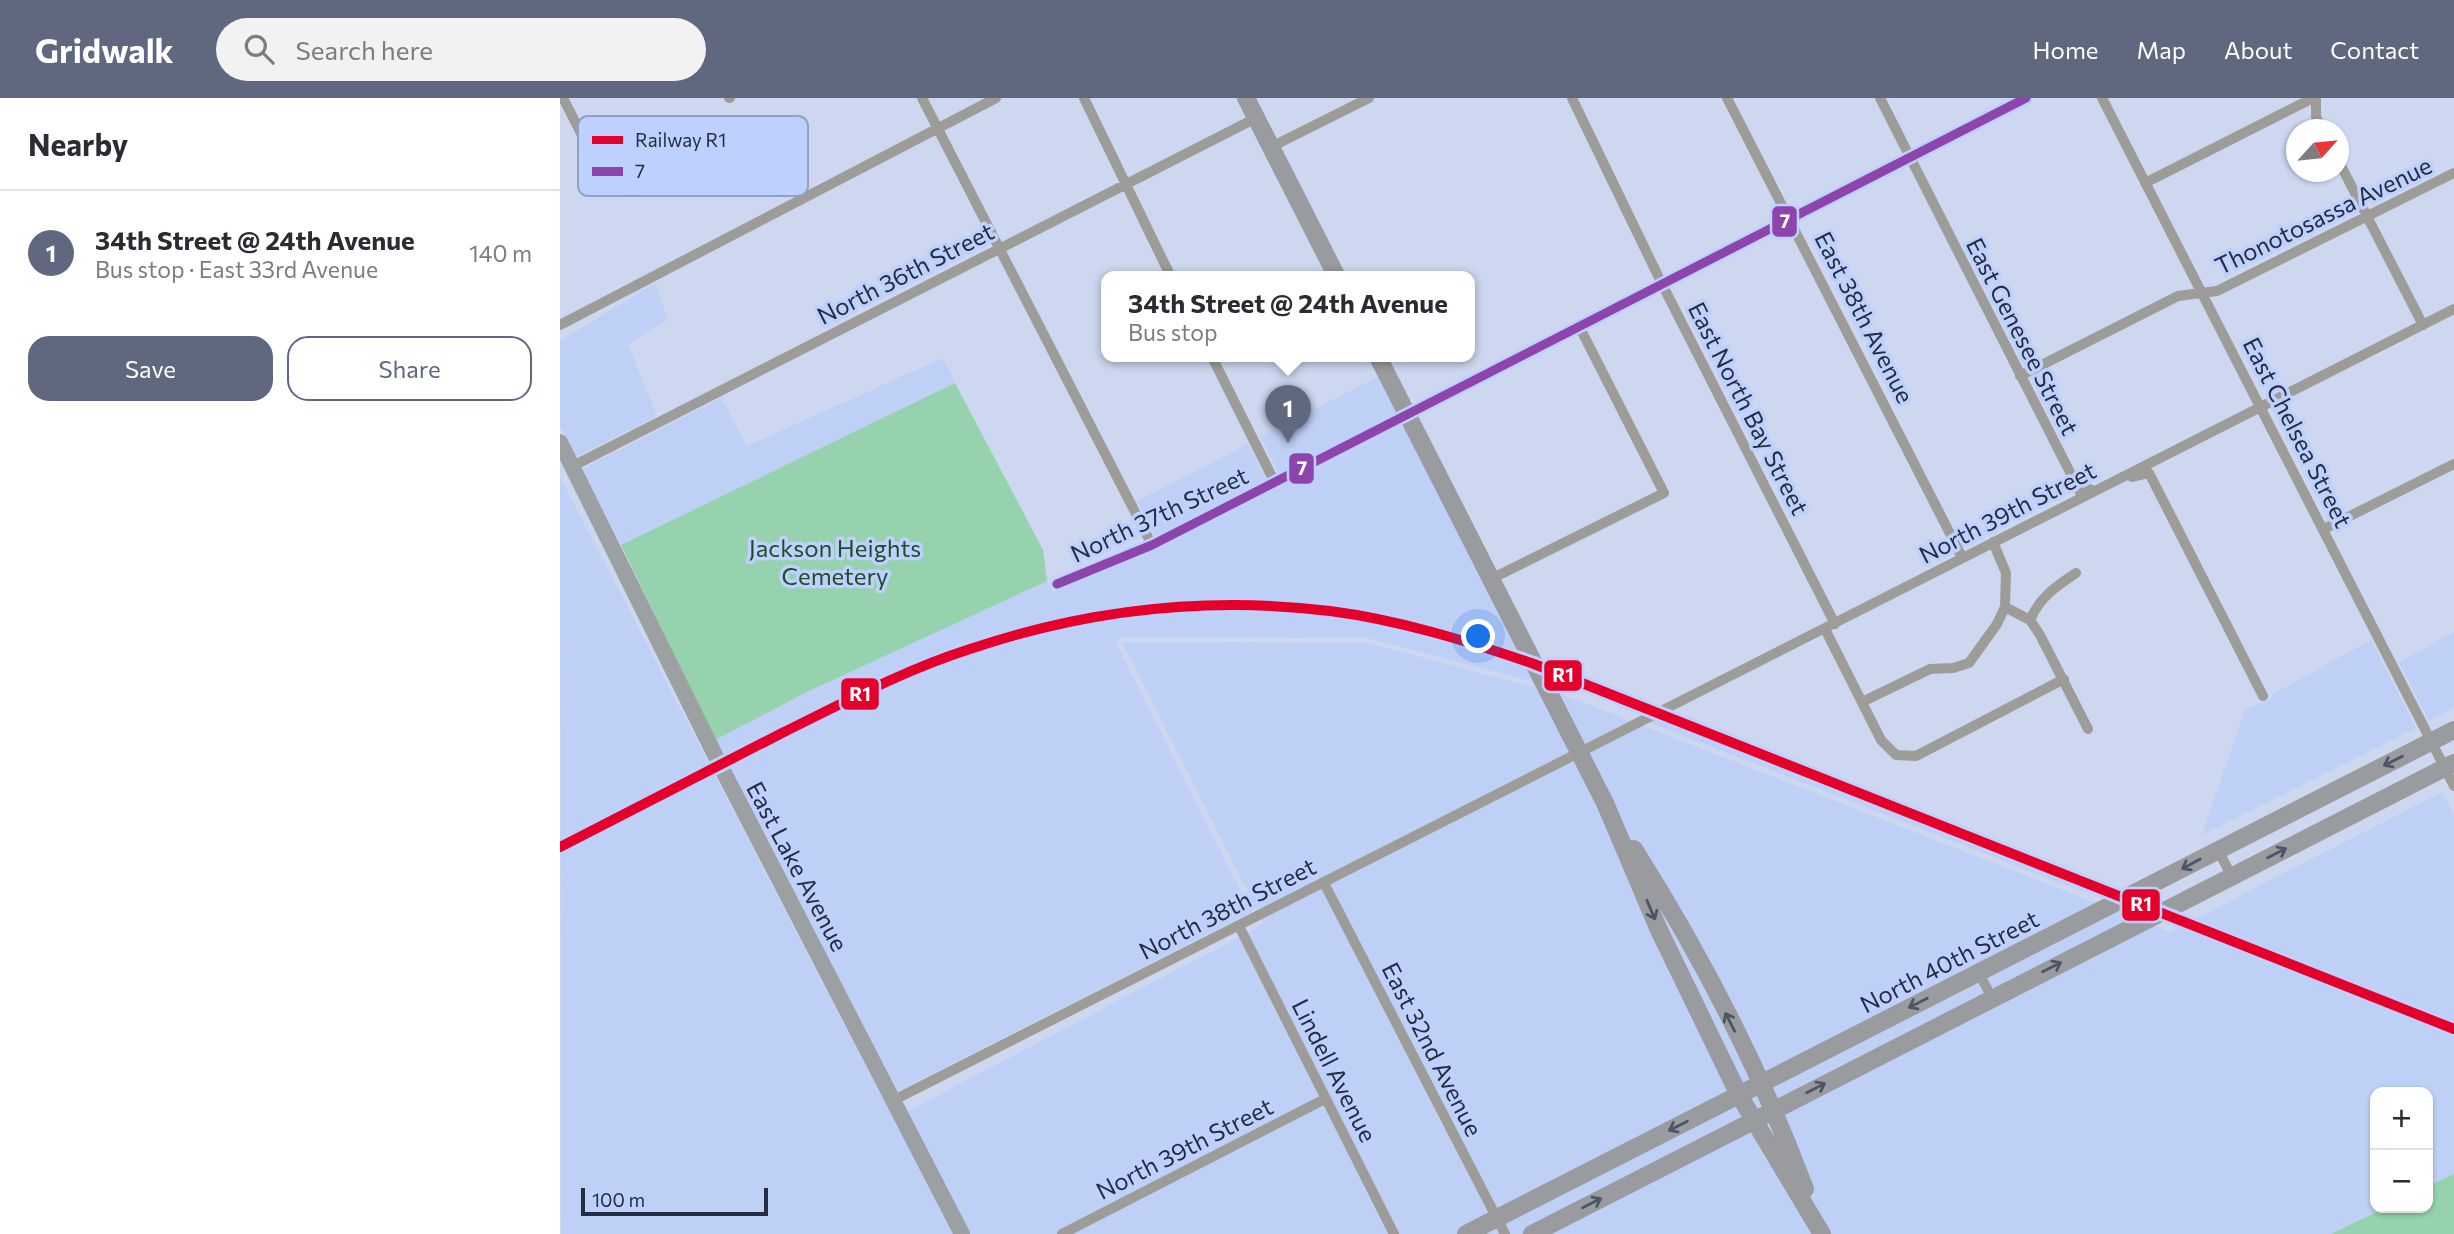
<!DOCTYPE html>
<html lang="en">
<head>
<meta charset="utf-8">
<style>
	body { margin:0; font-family:Commissioner,sans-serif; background:#f2f2f3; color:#2b2b33 }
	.controls { position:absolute; right:21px; bottom:21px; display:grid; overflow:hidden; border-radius:14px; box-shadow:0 2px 5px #0004 }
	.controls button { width:63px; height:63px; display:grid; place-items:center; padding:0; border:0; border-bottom:2px solid #e1e1e2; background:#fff; color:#2b2b33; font:35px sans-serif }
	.compass { position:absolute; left:1726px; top:21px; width:63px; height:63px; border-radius:50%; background:#fff; box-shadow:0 2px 5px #0004; rotate:63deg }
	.scale { position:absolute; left:21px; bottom:18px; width:187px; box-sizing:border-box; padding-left:7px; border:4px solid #242d42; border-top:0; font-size:19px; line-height:24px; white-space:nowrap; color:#242d42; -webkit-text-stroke:5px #bed1fe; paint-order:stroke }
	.you { position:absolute; left:919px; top:539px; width:24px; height:24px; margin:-18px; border:5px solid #fff; border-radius:50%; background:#1a73e8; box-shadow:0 0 0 10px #1a73e833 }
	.badge { display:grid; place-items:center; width:46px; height:46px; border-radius:50%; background:#5f687f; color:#fff; font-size:23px; font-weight:700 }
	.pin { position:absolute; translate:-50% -58px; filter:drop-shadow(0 2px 4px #0008) }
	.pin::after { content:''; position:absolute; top:37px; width:24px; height:21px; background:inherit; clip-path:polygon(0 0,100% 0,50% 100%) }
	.popup { position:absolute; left:541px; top:173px; width:374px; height:91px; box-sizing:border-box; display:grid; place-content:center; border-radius:14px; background:#fff; filter:drop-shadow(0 2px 5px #0005); font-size:23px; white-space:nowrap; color:#7c7c81 }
	.popup b { font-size:26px; color:#2b2b33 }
	.popup::after { content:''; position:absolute; left:50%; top:100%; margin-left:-14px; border:14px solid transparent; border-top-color:#fff }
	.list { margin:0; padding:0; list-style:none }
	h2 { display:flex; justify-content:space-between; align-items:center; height:91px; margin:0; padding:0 28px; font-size:30px }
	h2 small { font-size:23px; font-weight:400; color:#7c7c81 }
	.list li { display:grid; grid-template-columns:46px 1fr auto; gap:21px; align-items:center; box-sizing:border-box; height:126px; padding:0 28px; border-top:2px solid #e1e1e2 }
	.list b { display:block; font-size:26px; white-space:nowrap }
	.list p { margin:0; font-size:23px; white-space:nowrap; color:#7c7c81 }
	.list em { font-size:23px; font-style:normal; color:#7c7c81 }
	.actions { display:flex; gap:14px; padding:21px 28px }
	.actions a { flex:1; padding:16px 0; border:2px solid #5f687f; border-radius:21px; text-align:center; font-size:24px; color:#5f687f }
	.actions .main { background:#5f687f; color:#fff }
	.icon { flex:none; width:38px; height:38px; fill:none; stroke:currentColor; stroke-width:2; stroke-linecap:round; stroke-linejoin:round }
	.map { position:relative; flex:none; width:1894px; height:1136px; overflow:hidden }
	header { display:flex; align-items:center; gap:42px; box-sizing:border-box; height:98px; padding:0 35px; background:#5f687f; color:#fff }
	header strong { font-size:33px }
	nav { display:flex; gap:38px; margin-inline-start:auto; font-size:24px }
	.search { width:490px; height:63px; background:#f2f2f3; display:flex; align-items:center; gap:18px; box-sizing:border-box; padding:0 24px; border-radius:38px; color:#7c7c81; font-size:26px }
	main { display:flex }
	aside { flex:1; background:#fff }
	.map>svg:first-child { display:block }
	.built { fill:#bfd0f6 }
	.green { fill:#95d2ad }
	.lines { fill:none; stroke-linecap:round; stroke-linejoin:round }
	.street { stroke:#9d9c98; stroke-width:10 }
	.secondary { stroke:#9da0a3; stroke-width:16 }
	.primary { stroke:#999b9f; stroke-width:18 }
	.bus-1-casing { stroke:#bed1fe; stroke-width:14 }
	.bus-1 { stroke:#8e44ad; stroke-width:9 }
	.rail-1-casing { stroke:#bed1fe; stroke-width:16 }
	.rail-1 { stroke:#e4002b; stroke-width:10 }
	.oneway { stroke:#4d5463 }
	.labels { text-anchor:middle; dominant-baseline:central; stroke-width:7; stroke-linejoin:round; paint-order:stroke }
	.street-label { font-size:24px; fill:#242d42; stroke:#bed1fe }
	.park-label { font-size:24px; fill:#214c27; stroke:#bed1fe }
	.key { fill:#bed1fe; stroke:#90a0c6; stroke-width:2 }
	.key-label { font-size:19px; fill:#242d42 }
	.line-badge { stroke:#bed1fe; stroke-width:2.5 }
	.badge-label { font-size:19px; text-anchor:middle; font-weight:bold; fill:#fff }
</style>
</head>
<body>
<header>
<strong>Gridwalk</strong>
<div class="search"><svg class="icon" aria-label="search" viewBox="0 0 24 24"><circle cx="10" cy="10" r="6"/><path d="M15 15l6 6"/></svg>Search here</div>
<nav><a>Home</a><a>Map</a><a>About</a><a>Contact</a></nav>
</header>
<main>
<aside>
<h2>Nearby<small></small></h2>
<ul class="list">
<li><span class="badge">1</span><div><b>34th Street @ 24th Avenue</b><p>Bus stop · East 33rd Avenue</p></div><em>140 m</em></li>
</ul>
<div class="actions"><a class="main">Save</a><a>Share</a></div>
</aside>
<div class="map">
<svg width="1894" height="1136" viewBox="0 0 1894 1136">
	<rect width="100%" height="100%" fill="#cdd7ef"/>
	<!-- built -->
	<path class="built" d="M95,185L108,222L68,246L97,318L16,359L0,328V243Z
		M383,260L395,285L61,447L22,371L161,300L187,348Z
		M819,278L838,315L719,376L701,339Z
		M844,327L975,584L808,540L560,539L557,547L691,814L338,993L155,642L249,593L487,483L493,494L589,456Z
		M688,346L706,382L595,438L577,403Z
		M0,379L333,1021L704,826L562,544L807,545L1004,597L1610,834L1882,694L1894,717V1076L1868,1088V994H1815V1110H1825L1771,1136H1Z
		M1894,534V610L1869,623L1839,564Z
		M1811,542L1856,630L1642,737L1685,611L1712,601L1711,597Z
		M1096,620L1536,790L1526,795L1088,624Z"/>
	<!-- green -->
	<path class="green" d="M395,285L483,452L487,483L249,593L155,642L61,447Z
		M1894,1076V1136H1771L1825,1110H1868V1088Z"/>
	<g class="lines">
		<!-- street -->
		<path class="street" d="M3,0L26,45
			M169,0H170
			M362,0L592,447
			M524,0L611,179
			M1012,0L1103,188L1275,526
			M1167,0L1402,459
			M1320,0L1520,394L1530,391
			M1542,0L1894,688
			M1756,0V19L1763,32
			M711,49L809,0
			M1778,62L1863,227
			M1585,85L1753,0
			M0,227L436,0
			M652,259L715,385
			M1460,278L1618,198L1657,193L1894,75
			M13,368L696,20
			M1572,379L1589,375L1703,598
			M1764,431L1894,366
			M931,481L1104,395L1020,230
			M497,486L592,447L1466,0
			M1445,509L1470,522L1480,537L1528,631
			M1470,522C1480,499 1495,489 1516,475
			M1265,531L1321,642L1336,657L1356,658L1504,581
			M1302,604L1370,571L1393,570L1409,565L1437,526L1445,509L1446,475L1433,444
			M1658,752L1672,779
			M764,785L945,1136
			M679,828L834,1136
			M1419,875L1432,900
			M334,1002C854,737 1374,474 1894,211
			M502,1136L765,1001"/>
		<!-- secondary -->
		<path class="secondary" d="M0,344L160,667L402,1136"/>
		<!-- primary -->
		<path class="primary" d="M686,0L777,179
			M818,259L1045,705L1099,832L1179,997L1262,1136
			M1074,751C1141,857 1201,973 1245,1091
			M906,1136L1894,632
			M972,1136L1894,665"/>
		<!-- bus-1 casing -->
		<g class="bus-1-casing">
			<path id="bus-1" d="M497,486L592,447L1466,0"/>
		</g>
		<!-- bus-1 -->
		<use href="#bus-1" class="bus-1"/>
		<!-- rail-1 casing -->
		<g class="rail-1-casing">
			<path id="rail-1" d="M0,749C74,711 148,673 222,635C283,605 344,572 410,551C526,512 648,498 770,513C840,522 907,543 974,566L1894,931"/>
		</g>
		<!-- rail-1 -->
		<use href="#rail-1" class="rail-1"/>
	</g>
	<!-- one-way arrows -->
	<defs><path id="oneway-shaft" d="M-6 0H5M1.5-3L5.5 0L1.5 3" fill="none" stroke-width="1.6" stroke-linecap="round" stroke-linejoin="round" transform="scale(1.75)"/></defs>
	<g class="oneway">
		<use href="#oneway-shaft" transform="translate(1833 663) rotate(153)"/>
		<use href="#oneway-shaft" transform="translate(1717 755) rotate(-27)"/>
		<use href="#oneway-shaft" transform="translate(1631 766) rotate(151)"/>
		<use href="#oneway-shaft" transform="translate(1091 812) rotate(67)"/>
		<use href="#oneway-shaft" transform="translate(1492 869) rotate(-27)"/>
		<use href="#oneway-shaft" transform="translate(1358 905) rotate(153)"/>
		<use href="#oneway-shaft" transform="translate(1170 924) rotate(-117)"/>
		<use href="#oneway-shaft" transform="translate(1256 990) rotate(-27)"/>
		<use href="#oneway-shaft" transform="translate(1118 1028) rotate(153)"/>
		<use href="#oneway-shaft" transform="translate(1032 1105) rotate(-27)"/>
	</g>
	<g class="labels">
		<!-- street labels -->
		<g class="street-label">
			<text transform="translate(1763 117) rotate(-26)">Thonotosassa Avenue</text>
			<text transform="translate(345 175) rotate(-27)">North 36th Street</text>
			<text transform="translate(1305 219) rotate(63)">East 38th Avenue</text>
			<text transform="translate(1463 238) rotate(63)">East Genesee Street</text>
			<text transform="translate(1189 310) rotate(63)">East North Bay Street</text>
			<text transform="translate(1738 334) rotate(63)">East Chelsea Street</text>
			<text transform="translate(1447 414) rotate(-27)">North 39th Street</text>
			<text transform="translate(599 416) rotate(-25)">North 37th Street</text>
			<text transform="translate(238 768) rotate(62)">East Lake Avenue</text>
			<text transform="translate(667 810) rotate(-27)">North 38th Street</text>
			<text transform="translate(1389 863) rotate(-27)">North 40th Street</text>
			<text transform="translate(873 951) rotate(63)">East 32nd Avenue</text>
			<text transform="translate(775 972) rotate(63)">Lindell Avenue</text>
			<text transform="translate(624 1050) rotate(-27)">North 39th Street</text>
		</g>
		<!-- park labels -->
		<g class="park-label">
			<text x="275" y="449">Jackson Heights<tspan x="275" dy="28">Cemetery</tspan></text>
		</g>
	</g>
	<!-- legend -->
	<rect x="18" y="18" width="230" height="80" rx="10" class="key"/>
	<rect x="32" y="38" width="31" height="8" fill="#e4002b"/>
	<rect x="32" y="69" width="31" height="9" fill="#8e44ad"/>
	<g class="key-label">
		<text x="75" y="49">Railway R1</text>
		<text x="75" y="80">7</text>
	</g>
	<g class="line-badge">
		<rect x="1211" y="107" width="27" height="33" rx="7" fill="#8e44ad"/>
		<rect x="728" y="354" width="27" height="33" rx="7" fill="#8e44ad"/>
		<rect x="983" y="561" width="40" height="33" rx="7" fill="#e4002b"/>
		<rect x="280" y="579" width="40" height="34" rx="7" fill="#e4002b"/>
		<rect x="1561" y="790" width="40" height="34" rx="7" fill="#e4002b"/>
	</g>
	<g class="badge-label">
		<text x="1225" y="130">7</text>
		<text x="742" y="377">7</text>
		<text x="1003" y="584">R1</text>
		<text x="300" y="603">R1</text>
		<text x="1581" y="813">R1</text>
	</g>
</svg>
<div class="controls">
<button>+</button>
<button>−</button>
</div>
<svg class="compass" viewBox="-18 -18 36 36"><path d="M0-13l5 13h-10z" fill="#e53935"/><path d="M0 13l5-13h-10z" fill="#7c7c81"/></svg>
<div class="scale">100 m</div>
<div class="you"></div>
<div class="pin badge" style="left:728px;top:345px">1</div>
<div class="popup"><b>34th Street @ 24th Avenue</b>Bus stop</div>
</div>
</main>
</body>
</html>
